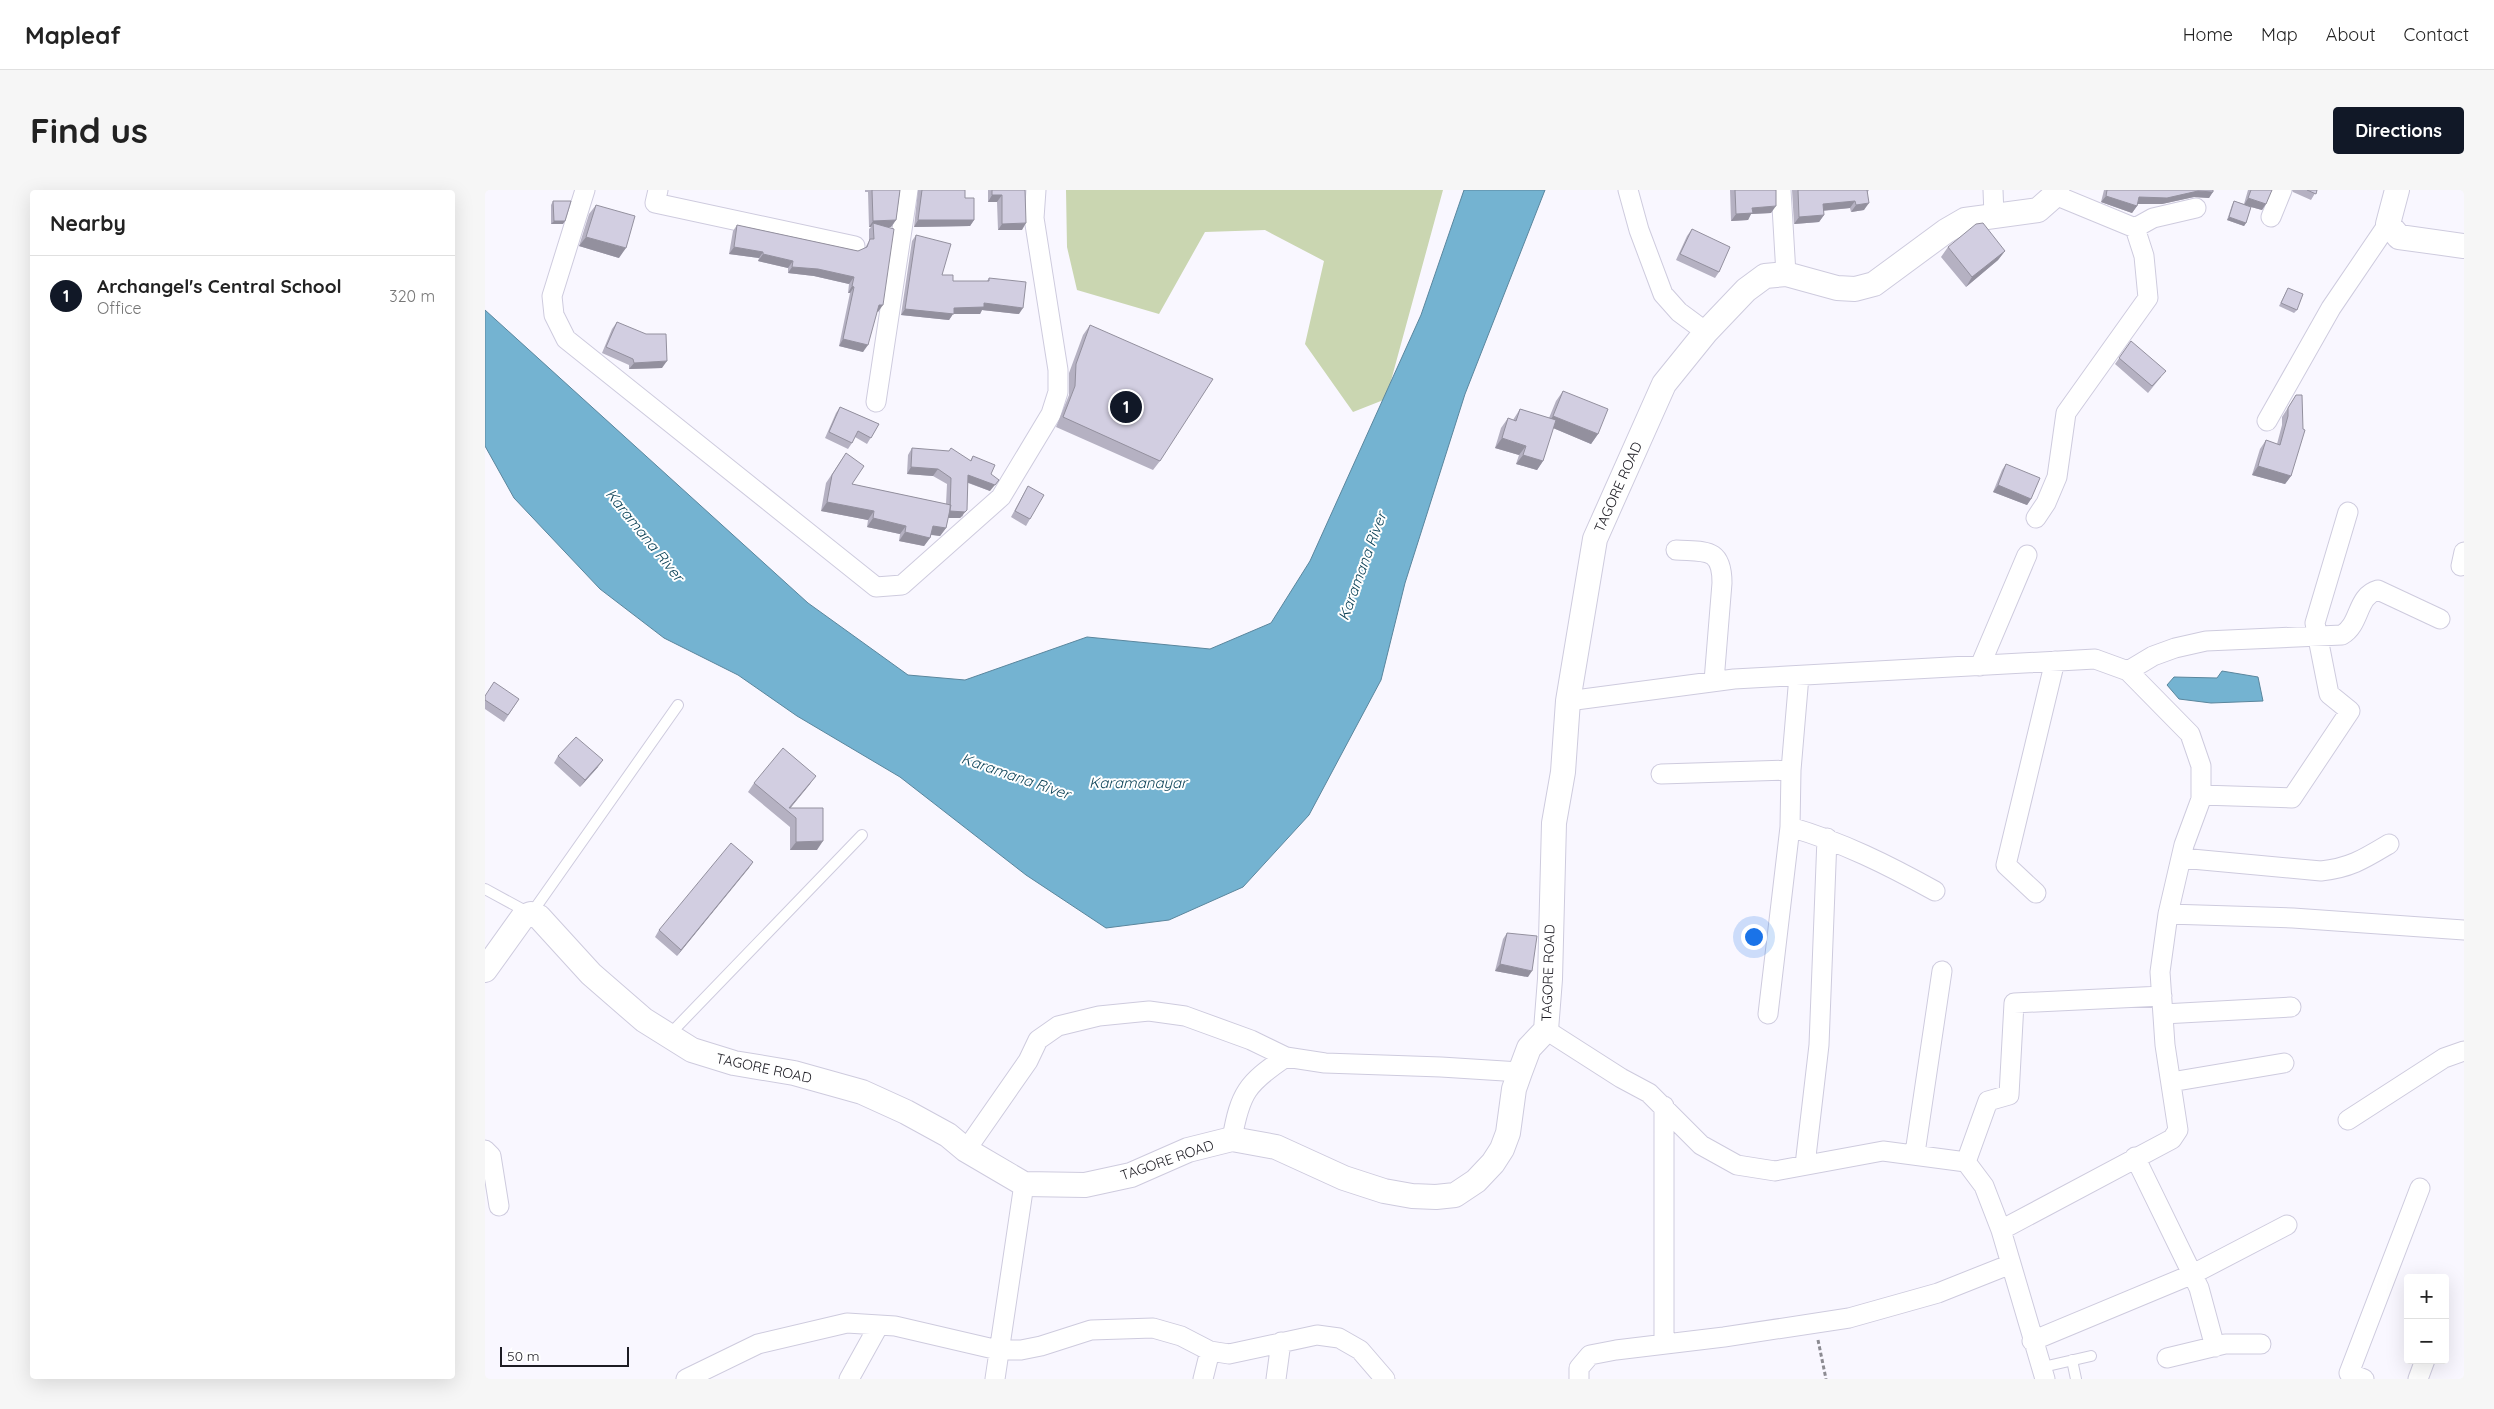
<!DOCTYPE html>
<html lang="en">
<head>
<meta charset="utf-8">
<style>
	body { margin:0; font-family:Quicksand,sans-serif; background:#f6f6f6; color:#222 }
	.controls { position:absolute; right:15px; bottom:15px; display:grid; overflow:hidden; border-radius:5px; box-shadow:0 5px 20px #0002 }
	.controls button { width:45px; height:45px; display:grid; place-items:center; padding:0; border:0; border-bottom:1px solid #e0e0e0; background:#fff; color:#222; font:25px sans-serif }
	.scale { position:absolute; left:15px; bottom:12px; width:129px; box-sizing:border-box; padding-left:5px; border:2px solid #1d1c23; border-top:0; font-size:14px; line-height:18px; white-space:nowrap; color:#1d1c23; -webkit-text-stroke:4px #fff; paint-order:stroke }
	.you { position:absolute; left:1268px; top:746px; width:18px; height:18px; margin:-12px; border:4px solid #fff; border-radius:50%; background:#1a73e8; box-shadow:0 0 0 8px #1a73e833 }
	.badge { display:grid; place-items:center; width:32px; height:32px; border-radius:50%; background:#111827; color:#fff; font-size:16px; font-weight:700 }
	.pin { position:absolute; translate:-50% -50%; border:2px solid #fff; box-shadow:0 1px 5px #0006 }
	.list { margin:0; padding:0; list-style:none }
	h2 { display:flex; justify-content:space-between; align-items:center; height:65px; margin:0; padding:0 20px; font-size:21px }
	h2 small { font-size:16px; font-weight:400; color:#767676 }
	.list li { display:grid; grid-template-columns:32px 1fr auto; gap:15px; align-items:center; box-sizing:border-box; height:80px; padding:0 20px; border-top:1px solid #e0e0e0 }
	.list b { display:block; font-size:19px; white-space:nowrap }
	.list p { margin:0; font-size:16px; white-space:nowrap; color:#767676 }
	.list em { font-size:16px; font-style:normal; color:#767676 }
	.map { position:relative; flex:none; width:1979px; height:1189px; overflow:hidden; border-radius:5px }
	header { display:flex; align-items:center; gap:30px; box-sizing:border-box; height:70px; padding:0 25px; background:#fff; border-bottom:1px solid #e0e0e0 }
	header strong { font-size:24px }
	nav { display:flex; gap:28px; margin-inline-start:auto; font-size:18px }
	.intro { display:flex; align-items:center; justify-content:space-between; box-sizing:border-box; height:120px; padding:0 30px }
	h1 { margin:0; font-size:35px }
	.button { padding:12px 22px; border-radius:5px; background:#111827; color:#fff; font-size:18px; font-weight:700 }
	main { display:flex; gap:30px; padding:0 30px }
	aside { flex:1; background:#fff; border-radius:5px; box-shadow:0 5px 20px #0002 }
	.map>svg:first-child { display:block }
	.green { fill:#cad6b1 }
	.water { fill:#74b3d1; stroke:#5a869d }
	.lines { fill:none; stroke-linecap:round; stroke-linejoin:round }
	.service-casing { stroke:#cecbde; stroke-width:12 }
	.minor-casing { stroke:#cecbde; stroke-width:21 }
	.tertiary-casing { stroke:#cecbde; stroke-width:26 }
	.path { stroke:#8c8b92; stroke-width:3; stroke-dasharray:4 2.5; stroke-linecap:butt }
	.service { stroke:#fff; stroke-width:10 }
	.minor { stroke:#fff; stroke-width:19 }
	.tertiary { stroke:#fff; stroke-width:24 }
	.wall { fill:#b5b1c2 }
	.shaded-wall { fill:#93909e }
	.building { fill:#d2cee1; stroke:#93909e }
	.labels { text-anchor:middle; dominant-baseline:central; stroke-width:4; stroke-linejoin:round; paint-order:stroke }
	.street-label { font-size:14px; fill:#1d1c23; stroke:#fff }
	.water-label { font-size:15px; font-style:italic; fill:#0d4358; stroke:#fff }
</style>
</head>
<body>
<header>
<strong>Mapleaf</strong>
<nav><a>Home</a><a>Map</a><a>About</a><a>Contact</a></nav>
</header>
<div class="intro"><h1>Find us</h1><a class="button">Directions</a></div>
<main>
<aside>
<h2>Nearby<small></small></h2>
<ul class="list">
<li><span class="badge">1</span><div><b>Archangel's Central School</b><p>Office</p></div><em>320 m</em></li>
</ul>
</aside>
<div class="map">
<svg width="1979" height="1189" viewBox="0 0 1979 1189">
	<rect width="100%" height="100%" fill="#f9f7ff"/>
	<!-- green -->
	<path class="green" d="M581,0H958L901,209L868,222L820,154L839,71L780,40L720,42L674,124L592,100L582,57Z"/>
	<!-- water -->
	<path class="water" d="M979,0H1060L980,204L920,393L896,490L824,625L758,697L684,730L621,738L541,685L415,587L312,526L253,485L179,448L115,399L29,308L0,256V120L323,413L423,485L480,490L602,447L725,459L786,433L825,371L936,125Z
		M1737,481L1773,487L1778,511L1726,513L1694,509L1682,495L1689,487L1732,488Z"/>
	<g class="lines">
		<!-- service casing -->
		<g class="service-casing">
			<path id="service" d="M0,699L46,724L193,515
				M184,845L377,645
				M1587,1170L1591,1189
				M1558,1177L1606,1166"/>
		</g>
		<!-- minor casing -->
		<g class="minor-casing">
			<path id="minor" d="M100,0L67,106L69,125L81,149L391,397L417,395L516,307L566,224L573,202V180L549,28L551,0
				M173,0L170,13L370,56
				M1143,0L1154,40L1178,104L1194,122L1221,142
				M1296,0L1301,84
				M1508,0L1509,25
				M1786,27L1797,0
				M1650,38L1668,28L1711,18
				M391,212L423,0
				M1782,231L1846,118L1903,34
				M1551,328L1561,313L1572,287L1581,223L1663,108L1659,66L1650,38L1570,5
				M1191,360C1220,362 1237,357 1237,393L1229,491
				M1976,376L1979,362
				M1495,476L1542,365
				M1643,481L1668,466L1690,458L1721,451L1857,445C1876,434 1871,406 1893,400L1955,429
				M1083,511L1249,489L1610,469L1643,481L1705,544L1716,576V609L1699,655L1683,724L1675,782L1680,855L1693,940L1687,949L1516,1040
				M1176,584L1306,580
				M1716,605L1807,608L1865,521L1844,504L1830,433L1863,322
				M1305,637C1357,652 1403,675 1450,701
				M1696,668L1836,681C1865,678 1879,669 1904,654
				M1551,703L1521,675L1570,471
				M1683,724L1808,728L1979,740
				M1283,824L1305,637L1306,580L1314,486
				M1678,824L1806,817
				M1061,840L1136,888L1164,903L1216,955L1252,975L1290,981L1398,961L1481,972L1499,996L1516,1040L1560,1189
				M1686,892L1799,873
				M1179,916V1153
				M1863,930L1959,868L1979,861
				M747,949C755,903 762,893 801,867
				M0,960L6,966L14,1016
				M481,960L543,871L553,850L573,836L614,826L664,821L700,826L766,850L801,867L840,873L956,877L1035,882
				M1430,963L1457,781
				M1650,967L1714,1098L1730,1157
				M1481,972L1503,911L1524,905L1529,813L1677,806
				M1320,975L1334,855L1342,648
				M1547,1151L1708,1084L1802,1035
				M1682,1168L1740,1154H1776
				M201,1189L273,1154L362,1133L410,1136L513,1160H536L556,1156L606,1140L668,1138L696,1146L725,1161L744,1164L832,1145L854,1148L875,1160L900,1189
				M364,1189L394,1135
				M510,1189L539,994
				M718,1189L725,1161
				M791,1189L796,1152
				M1094,1189V1178L1105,1165L1131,1160L1239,1147L1364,1128L1453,1103L1526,1074
				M1879,1189L1864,1183L1935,998
				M1933,1189L1940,1170"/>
		</g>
		<!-- tertiary casing -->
		<g class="tertiary-casing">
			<path id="tertiary" d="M1912,0L1903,34L1914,47L1979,56
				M0,780L38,727L46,724L54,727L106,784L159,830L207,860L249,873L309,883L377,902L421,922L463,945L481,960L539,994L600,995L646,985L703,960L747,949L791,957L859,988L899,1001L927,1006L951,1007L970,1005L991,991L1008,973L1017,959L1023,943L1029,899L1035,882L1044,858L1061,840L1065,789L1069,633L1078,582L1083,511L1110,349L1179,194L1221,142L1261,100L1280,86L1301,84L1352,98L1370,99L1389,94L1461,41L1480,30L1553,20L1570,5L1572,0"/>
		</g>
		<!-- path -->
		<path class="path" d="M1333,1150L1341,1189"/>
		<!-- service -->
		<use href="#service" class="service"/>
		<!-- minor -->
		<use href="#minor" class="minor"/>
		<!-- tertiary -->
		<use href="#tertiary" class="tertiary"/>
	</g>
	<!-- wall -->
	<path class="wall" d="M380,0H415L411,30L406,37H402L393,122H392L378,162L354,156L365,103H363L364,94L329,86L303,83V78L273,71L274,68L244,64L248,41L252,35L373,61L380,58L384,51V39L386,37H384L383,2H380Z
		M433,0H480V8L489,30L485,36L429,37Z
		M503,0H540L537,40H513L512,12H503Z
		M1245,0H1291L1286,23L1266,24L1263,30L1246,31Z
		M1307,0H1384L1382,3L1379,20L1366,22L1365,18L1338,21L1339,25L1334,32L1309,34Z
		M1619,0H1728L1724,8L1709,7L1677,14H1652V16L1647,23L1616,12Z
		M1763,0H1787L1777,20L1766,17L1761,33L1759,36L1742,30L1747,15L1749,11L1759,14Z
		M1807,0H1832L1826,10L1808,2Z
		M68,11L78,34H66V15Z
		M111,15L134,68L94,56L104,24Z
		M1207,39L1234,82L1230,88L1191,70L1202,46Z
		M431,45L457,85L468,91H502L504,88L534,124L497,120L495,124H468L464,130L416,125L427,51Z
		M1463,57L1520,61L1513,70L1481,97L1456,67Z
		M1803,98L1812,120L1809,123L1794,116Z
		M132,132L177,178L144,179V175L117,163L127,139Z
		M605,135L675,271L668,280L571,237L584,205V183L598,145Z
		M1646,151L1676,187L1663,203L1630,174Z
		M1078,201L1113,244L1106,254L1068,238L1058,271L1052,280L1031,274L1034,265L1010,258L1016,238L1023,228L1028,230L1035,219L1064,228L1071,211Z
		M1811,205L1806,286L1800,294L1767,285L1775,259L1781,250L1792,254L1797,235V227Z
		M355,217L394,234L382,254L370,247L367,253L363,259L340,248L351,223Z
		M427,258L485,271L488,266L506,284L505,301L483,293L478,326L475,328H463L461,338L455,346L446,345L445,348L439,356L414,351L415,344L382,337L383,330L336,321L341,293L361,263L367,294L461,314L462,294L448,286L422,284L423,265Z
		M1521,274L1546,309L1542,315L1508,302L1517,280Z
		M543,296L545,329L541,336L526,327L539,303Z
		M0,505L34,509L19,532L0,519Z
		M73,566L113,577L95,597L69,573Z
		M269,593L325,594L305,618L332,660H305V637L263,602Z
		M268,672L192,766L170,747L174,740Z
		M1022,743L1043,787L1010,781L1018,749Z"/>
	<!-- shaded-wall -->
	<path class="shaded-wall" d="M1713,1L1728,2L1724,8L1709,7L1677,14H1650L1654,7Z
		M507,5H517L512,12H503Z
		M1621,6L1652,16L1647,23L1616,12Z
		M1763,8L1781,14L1777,20L1759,15Z
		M1370,11L1365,18L1333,21L1338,14Z
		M1384,13L1379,20L1366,22L1371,15Z
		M1291,16L1286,23L1266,24L1263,30L1246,31L1251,24L1267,18Z
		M1339,25L1334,32L1309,34L1314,27Z
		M1744,27L1761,33L1759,36L1742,30Z
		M411,30L406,37H388V33L386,37H384L388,31Z
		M433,30H489L485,36L429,37Z
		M69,31H80L78,34H66Z
		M541,33L537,40H513L517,34Z
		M101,47L141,58L134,68L94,56Z
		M249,57L278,62L274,68L244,64Z
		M1520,61L1513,70L1481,97L1487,87Z
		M278,64L308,71L303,78L273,71Z
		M307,77L333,79L369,87L364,94L329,86L303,83Z
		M367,96L369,97L365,103H363Z
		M499,113L538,118L534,124L497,120L495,124H468L464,130L416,125L420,119L469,118Z
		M394,115H398L393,122L390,121Z
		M358,149L383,155L378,162L354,156Z
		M182,171L177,178L144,179L149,173Z
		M1068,226L1113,244L1106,254L1061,235Z
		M1017,248L1041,256L1034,265L1010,258Z
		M1038,265L1058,271L1052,280L1031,274Z
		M1773,276L1806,286L1800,294L1767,285Z
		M426,277L453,279L448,286L422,284Z
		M483,285L514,290L505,301L479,291Z
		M1513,295L1546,309L1542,315L1508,302Z
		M342,312L389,321L383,330L336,321Z
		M482,320L475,328H461L465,321Z
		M388,328L421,336L415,344L382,337Z
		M448,336L461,338L455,346L442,344Z
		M420,342L445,348L439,356L414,351Z
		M118,570L113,577L95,597L100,590Z
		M331,586L325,594L303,621H302Z
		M338,651L332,660H305L311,652Z
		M268,672L264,678L192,766L196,760Z
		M1015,774L1047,781L1043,787L1010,781Z"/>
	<!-- building -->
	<path class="building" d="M387,0H415L411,30L388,31Z
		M437,0H480V8H489V30H433Z
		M507,0H540L541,33L517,34V5H507Z
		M1250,0H1291V16L1267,18L1268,23L1251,24Z
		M1313,0H1382L1384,13L1371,15L1370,11L1338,14L1339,25L1314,27Z
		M1622,0H1728V2L1713,1L1682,8L1654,7L1652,16L1621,6Z
		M1766,0H1787L1781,14L1763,8Z
		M1822,0H1832L1831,4Z
		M68,11H86L80,31H69Z
		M1749,11L1766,17L1761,33L1744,27Z
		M111,15L150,26L141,58L101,47Z
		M388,33L409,39L398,115H394L383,155L358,149L369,97L367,96L369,87L333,79L307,77L308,71L278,64V62L249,57L252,35L373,61L382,57L385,49H389Z
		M1498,33L1520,61L1487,87L1463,57L1491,34Z
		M1207,39L1245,57L1234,82L1195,64Z
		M431,45L466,54L457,85H468V91H504V88L541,92L538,118L499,113V117L469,118V124L420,119Z
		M1803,98L1818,104L1812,120L1796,113Z
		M132,132L161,144H181L182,171L149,173L148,169L121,157Z
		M605,135L728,189L675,271L578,227L590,196L591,174Z
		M1646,151L1681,181L1667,196L1634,168Z
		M1078,201L1123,219L1113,244L1068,226Z
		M1811,205H1817L1818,239L1820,240L1806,286L1773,276L1781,250L1795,255L1803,226V218Z
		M355,217L394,234L386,248L373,241L367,253L344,242Z
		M1035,219L1071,230L1058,271L1038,265L1041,256L1017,248L1023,228L1031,231Z
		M427,258L464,261L466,258L486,271L488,266L510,275L506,284L514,290L510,295L483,285L482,320L480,322L465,321L466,288L453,279L426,277Z
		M361,263L379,276L367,294L466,315L461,338L448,336L445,348L420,342L421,336L388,328L389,321L342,312L347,285Z
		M1521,274L1555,288L1546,309L1513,295Z
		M543,296L559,305L545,329L530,321Z
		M9,492L34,509L23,525L0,510V506Z
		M91,547L118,570L100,590L73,566Z
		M298,558L331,586L304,618H338V651L311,652V628L269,593Z
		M246,653L268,672L196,760L174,740Z
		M1022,743L1052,746L1047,781L1015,774Z"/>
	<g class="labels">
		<!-- street labels -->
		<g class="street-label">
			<text transform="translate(1133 297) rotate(-66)">TAGORE ROAD</text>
			<text transform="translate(1063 783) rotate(-88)">TAGORE ROAD</text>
			<text transform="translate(279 878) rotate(12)">TAGORE ROAD</text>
			<text transform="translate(682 970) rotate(-19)">TAGORE ROAD</text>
		</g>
		<!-- water labels -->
		<g class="water-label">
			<text transform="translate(160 345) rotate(51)">Karamana River</text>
			<text transform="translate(877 376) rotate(-70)">Karamana River</text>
			<text transform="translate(531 586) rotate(19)">Karamana River</text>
			<text x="653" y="592">Karamanayar</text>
		</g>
	</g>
</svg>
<div class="controls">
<button>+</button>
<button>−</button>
</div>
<div class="scale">50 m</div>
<div class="you"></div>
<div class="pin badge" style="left:641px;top:217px">1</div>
</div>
</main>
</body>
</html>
